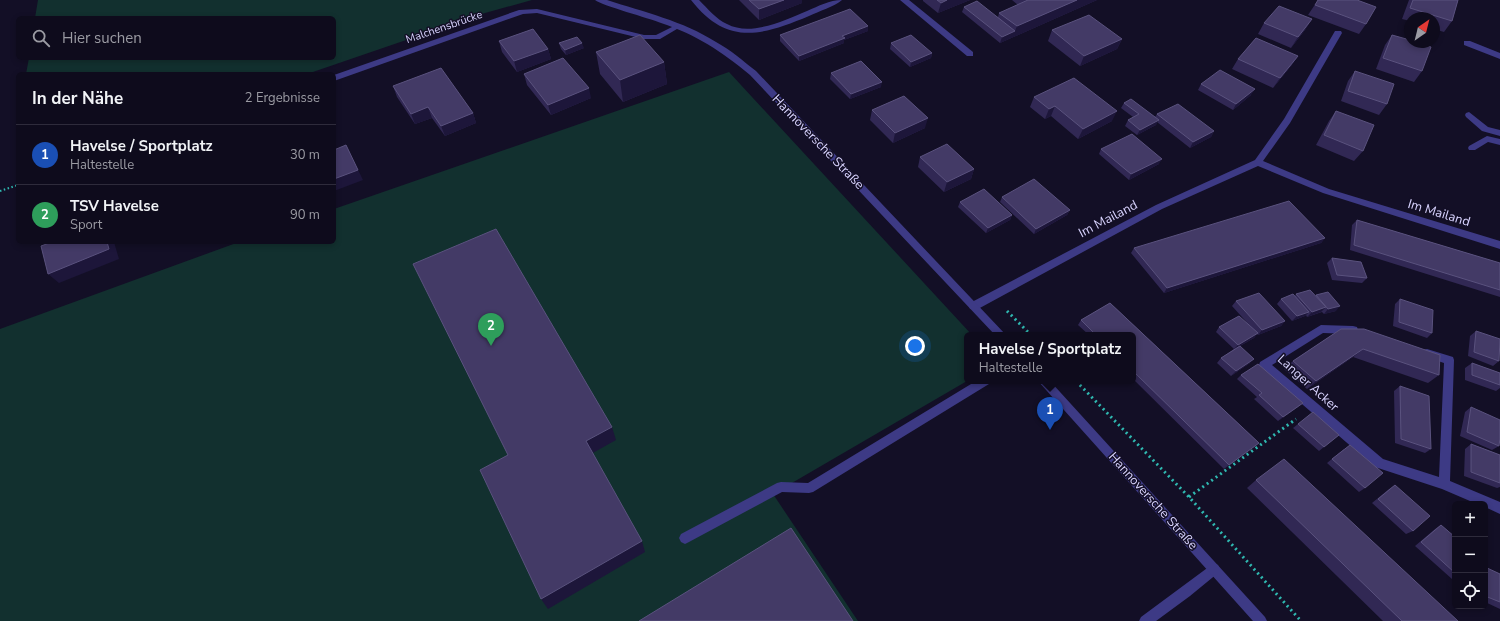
<!DOCTYPE html>
<html lang="de">
<head>
<meta charset="utf-8">
<style>
	body { margin:0; font-family:"Nunito Sans",sans-serif; background:#171425; color:#f1f3f6 }
	.controls { position:absolute; right:12px; bottom:12px; display:grid; overflow:hidden; border-radius:6px; box-shadow:0 2px 6px #0003 }
	.controls button { width:36px; height:36px; display:grid; place-items:center; padding:0; border:0; border-bottom:1px solid #2e2b3b; background:#0e0b1c; color:#f1f3f6; font:20px sans-serif }
	.compass { position:absolute; left:1404px; top:12px; width:36px; height:36px; border-radius:50%; background:#0e0b1c; box-shadow:0 2px 6px #0003; rotate:35deg }
	.you { position:absolute; left:915px; top:346px; width:14px; height:14px; margin:-10px; border:3px solid #fff; border-radius:50%; background:#1a73e8; box-shadow:0 0 0 6px #1a73e833 }
	.badge { display:grid; place-items:center; width:26px; height:26px; border-radius:50%; background:#00e5ff; color:#fff; font-size:13px; font-weight:700 }
	.pin { position:absolute; translate:-50% -33px; filter:drop-shadow(0 1px 2px #0008) }
	.pin::after { content:''; position:absolute; top:21px; width:14px; height:12px; background:inherit; clip-path:polygon(0 0,100% 0,50% 100%) }
	.popup { position:absolute; left:964px; top:332px; width:172px; height:52px; box-sizing:border-box; display:grid; place-content:center; border-radius:6px; background:#0e0b1c; filter:drop-shadow(0 1px 3px #0005); font-size:13px; white-space:nowrap; color:#9b9ba3 }
	.popup b { font-size:15px; color:#f1f3f6 }
	.popup::after { content:''; position:absolute; left:50%; top:100%; margin-left:-8px; border:8px solid transparent; border-top-color:#0e0b1c }
	.list { margin:0; padding:0; list-style:none }
	h2 { display:flex; justify-content:space-between; align-items:center; height:52px; margin:0; padding:0 16px; font-size:17px }
	h2 small { font-size:13px; font-weight:400; color:#9b9ba3 }
	.list li { display:grid; grid-template-columns:26px 1fr auto; gap:12px; align-items:center; box-sizing:border-box; height:60px; padding:0 16px; border-top:1px solid #2e2b3b }
	.list b { display:block; font-size:15px; white-space:nowrap }
	.list p { margin:0; font-size:13px; white-space:nowrap; color:#9b9ba3 }
	.list em { font-size:13px; font-style:normal; color:#9b9ba3 }
	.icon { flex:none; width:22px; height:22px; fill:none; stroke:currentColor; stroke-width:2; stroke-linecap:round; stroke-linejoin:round }
	.map { position:relative; flex:none; width:1500px; height:621px; overflow:hidden }
	.search { position:absolute; background:#0e0b1c; box-shadow:0 2px 6px #0003; left:16px; top:16px; width:320px; height:44px; display:flex; align-items:center; gap:10px; box-sizing:border-box; padding:0 14px; border-radius:6px; color:#9b9ba3; font-size:15px }
	.panel { position:absolute; background:#0e0b1c; box-shadow:0 2px 6px #0003; left:16px; top:72px; width:320px; height:172px; border-radius:6px }
	.map>svg:first-child { display:block }
	.green { fill:#12302f }
	.lines { fill:none; stroke-linecap:round; stroke-linejoin:round }
	.path-far1 { stroke:#2fb8b0; stroke-width:2; stroke-dasharray:1.5 2.5; stroke-linecap:butt }
	.path { stroke:#2fb8b0; stroke-width:3; stroke-dasharray:2 3.5; stroke-linecap:butt }
	.service { fill:#3d3a85; fill-rule:evenodd }
	.minor { fill:#3d3a85; fill-rule:evenodd }
	.tertiary { fill:#3d3a85; fill-rule:evenodd }
	.wall { fill:#312854 }
	.shaded-wall { fill:#1d163a }
	.building { fill:#433a66; stroke:#5a527e }
	.labels { text-anchor:middle; dominant-baseline:central; stroke-width:3; stroke-linejoin:round; paint-order:stroke }
	.far-street-label { font-size:11px; fill:#d9d4ff; stroke:#130f26 }
	.street-label { font-size:13px; fill:#d9d4ff; stroke:#130f26 }
</style>
</head>
<body>
<div class="map">
<svg width="1500" height="621" viewBox="0 0 1500 621">
	<rect width="100%" height="100%" fill="#130f26"/>
	<!-- green -->
	<path class="green" d="M38,0H532L485,13L307,74H26L29,58H334V18H35Z
		M729,72L972,335H967V381L773,494L858,621H0V329L239,242H334V209Z"/>
	<g class="lines">
		<!-- path-far1 -->
		<path class="path-far1" d="M0,191L18,185"/>
		<!-- path -->
		<path class="path" d="M1007,311L1031,335
			M1076,381L1189,497L1301,621
			M1189,497L1296,419"/>
		<!-- service -->
		<path class="service" d="M1464,41H1470L1500,53V59L1464,45Z
			M1469,112L1488,127L1500,130V136L1482,131L1466,117L1465,115L1466,113Z
			M1487,136L1500,139V145L1488,142L1475,150H1469L1468,148L1469,146Z
			M976,381H990L989,384L813,492L809,493L782,492L689,542L685,544L681,542L679,538L681,534L777,483L781,482L808,483Z
			M1214,563L1218,565L1220,569L1218,573L1190,596L1156,621H1139L1141,617Z"/>
		<!-- minor -->
		<path class="minor" d="M691,0H699C708,9 716,19 727,24C751,37 785,20 807,11C819,6 829,0 842,0C834,7 819,11 809,16C761,36 727,46 691,0Z
			M900,0H909L973,52V56H967Z
			M537,9L644,35H656L678,24L682,26L660,39H644L537,13L523,14L334,81V75L519,10Z
			M1335,31H1341L1342,33L1290,123L1263,161L1329,189L1500,241V249L1323,193L1258,166L1162,209L978,309H970L969,306L970,303L1156,205L1255,160L1284,119Z
			M1321,325L1353,326L1357,327L1358,330L1357,333L1353,334L1323,333L1272,365L1383,459L1439,477L1444,363L1423,356L1422,353L1423,350L1427,349L1453,357L1454,360L1450,481L1500,502V514L1485,507V504H1477L1442,489L1375,467L1260,368L1259,365L1260,362Z"/>
		<!-- tertiary -->
		<path class="tertiary" d="M595,0H607C644,12 683,21 716,42C731,50 743,61 756,71L1006,335H995L750,75C721,51 697,35 661,23C649,18 603,6 595,0Z
			M1038,381H1050L1265,617L1267,621H1253Z"/>
	</g>
	<!-- wall -->
	<path class="wall" d="M739,0H802V3L759,20Z
		M923,0H970L938,13L923,1Z
		M1012,0H1097L1000,43L962,12L964,7L998,17L999,13L1018,5Z
		M1318,0L1366,24L1359,34L1308,15Z
		M1409,0H1458L1452,21L1444,32L1434,29V18H1410V21L1402,19Z
		M1312,19L1305,30L1291,48L1258,34L1264,23Z
		M1052,30L1122,39L1117,49L1080,66L1048,41Z
		M868,31L844,40V43L799,61L780,41V35Z
		M1392,35L1422,71L1414,82L1376,69L1385,45Z
		M499,41L548,49L551,59L517,72L502,52Z
		M559,43L584,48L566,55L561,49Z
		M891,43L932,53L931,58L910,67L890,49Z
		M596,52L664,62L667,84L623,102L600,74Z
		M1298,56L1291,66L1273,88L1232,69L1238,59Z
		M1355,71L1387,104L1379,115L1341,101L1348,81Z
		M831,73L881,87L850,99L830,79Z
		M524,74L591,98L551,115L527,85Z
		M1201,84L1251,95L1233,110L1198,90Z
		M393,86L473,113L476,123L445,136L432,118L415,124L397,97Z
		M1034,97L1112,121L1078,139L1051,116L1045,119L1030,107Z
		M1124,103L1155,117L1157,114L1214,131L1211,137L1190,148L1157,122L1156,125L1137,135L1125,126L1128,120L1133,117L1121,108Z
		M872,110L925,128L893,143L870,120Z
		M1336,111L1363,151L1354,161L1316,145L1329,121Z
		M1101,149L1159,164L1129,180L1099,154Z
		M920,157L974,169L971,179L944,192L918,167Z
		M1002,197L1070,210L1067,215L1034,234L1000,202Z
		M960,202L1012,215L1010,220L986,233L958,207Z
		M1357,220L1500,263V297L1350,250L1352,225Z
		M1325,238L1321,243L1164,293L1131,253L1134,248Z
		M1332,258L1367,278L1362,283L1332,280L1327,263Z
		M1296,294L1315,296L1316,295L1336,311L1324,314L1322,312L1307,317L1306,315L1305,316L1292,321L1277,304L1281,299L1295,296Z
		M1400,299L1432,333L1427,338L1393,326L1395,304Z
		M1236,301L1285,321L1281,326L1258,335L1257,334L1254,338L1240,346L1250,363L1231,376L1217,363L1221,358L1234,349L1216,332L1219,327H1251L1232,306Z
		M1110,303L1259,443L1254,447L1224,469L1133,379V335H1089L1078,325L1081,320Z
		M1341,329L1439,375L1428,383L1353,357L1307,389L1284,369L1293,361Z
		M1476,331L1499,361L1493,366L1468,356L1470,336Z
		M1472,363L1500,373V388L1496,391L1465,380V368Z
		M1241,375L1303,403L1298,407L1278,421L1254,399L1257,397L1237,379Z
		M1400,386L1431,449L1425,453L1395,443L1394,391Z
		M1471,407L1499,446L1492,450L1460,436L1465,412Z
		M1298,424L1339,435L1319,451L1293,428Z
		M1471,444L1500,455V487L1497,488L1464,476L1465,449Z
		M1344,449L1365,488L1359,492L1327,463Z
		M1256,480L1458,621H1383L1247,488Z
		M1395,485L1413,531L1406,534L1372,503L1389,489Z
		M1441,525L1455,537V578L1452,579L1415,546L1435,529Z
		M1485,567L1500,574V609L1485,602Z"/>
	<!-- shaded-wall -->
	<path class="shaded-wall" d="M784,0H802V3L759,20V9Z
		M947,0H970L938,13L941,3Z
		M1077,0H1097L1000,43L1002,37L1015,31L1017,26Z
		M1312,19L1305,30L1291,48L1298,37Z
		M868,26V31L844,40V43L799,61V56L842,36Z
		M1122,39L1117,49L1080,66L1084,56Z
		M582,43L584,48L566,55L565,50Z
		M548,49L551,59L517,72L514,61Z
		M932,53L931,58L910,67L911,62Z
		M1298,56L1291,66L1273,88L1280,78Z
		M664,62L667,84L623,102L620,80Z
		M882,82L881,87L850,99L851,94Z
		M589,88L591,98L551,115L548,105Z
		M1255,89L1251,95L1233,110L1236,104Z
		M1055,106L1051,116L1045,119L1049,109Z
		M428,107L432,118L415,124L411,114Z
		M1117,111L1112,121L1078,139L1083,129Z
		M473,113L476,123L445,136L441,126Z
		M928,118L925,128L893,143L895,133Z
		M1159,120L1156,125L1137,135L1140,130Z
		M1214,131L1211,137L1190,148L1193,142Z
		M346,145L363,180L334,191V179Z
		M1162,159L1159,164L1129,180L1131,174Z
		M974,169L971,179L944,192L947,182Z
		M1070,210L1067,215L1034,234L1036,229Z
		M1012,215L1010,220L986,233L988,228Z
		M1325,238L1321,243L1164,293L1167,288Z
		M107,242H114L119,259L59,283L48,274Z
		M1340,306L1336,311L1324,314L1328,309Z
		M1326,307L1321,312L1307,317L1312,312Z
		M1309,312L1305,316L1292,321L1297,316Z
		M1285,321L1281,326L1258,335L1262,330Z
		M1258,333L1254,338L1234,349L1238,345Z
		M1363,349L1353,357L1307,389L1316,381Z
		M1254,359L1250,363L1231,376L1236,371Z
		M1303,403L1298,407L1278,421L1283,417Z
		M612,427L616,440L591,454L586,441Z
		M1259,443L1254,447L1224,469L1229,465Z
		M642,541L645,552L548,609L541,599Z"/>
	<!-- building -->
	<path class="building" d="M749,0H784L759,9Z
		M937,0H947L941,3Z
		M1028,0H1077L1017,26L999,13Z
		M1318,0H1357L1376,7L1366,24L1315,5Z
		M1413,0H1458L1452,21L1410,8Z
		M977,1L1015,31L1002,37L964,7Z
		M1279,6L1312,19L1298,37L1264,23Z
		M850,9L868,26L842,36L845,38L799,56L780,35Z
		M1089,15L1122,39L1084,56L1052,30Z
		M533,29L548,49L514,61L499,41Z
		M640,35L664,62L620,80L596,52Z
		M911,35L932,53L911,62L891,43Z
		M1392,35L1410,40V42H1415L1431,47L1422,71L1383,58Z
		M577,37L582,43L565,50L559,43Z
		M1256,38L1298,56L1280,78L1238,59Z
		M563,58L589,88L548,105L524,74Z
		M861,61L882,82L851,94L831,73Z
		M441,68L473,113L441,126L428,107L411,114L393,86Z
		M1220,70L1255,89L1236,104L1201,84Z
		M1355,71L1394,84L1387,104L1348,91Z
		M1074,78L1117,111L1083,129L1055,106L1049,109L1034,97Z
		M904,96L928,118L895,133L872,110Z
		M1131,99L1159,120L1140,130L1128,120L1139,114L1124,103Z
		M1178,104L1214,131L1193,142L1157,114Z
		M1336,111L1374,125L1363,151L1324,135Z
		M1132,134L1162,159L1131,174L1101,149Z
		M947,144L974,169L947,182L920,157Z
		M346,145L358,170L334,179V150Z
		M1034,179L1070,210L1036,229L1002,197Z
		M984,189L1012,215L988,228L960,202Z
		M1289,201L1325,238L1167,288L1134,248Z
		M1357,220L1500,263V290L1354,245Z
		M496,229L612,427L586,441L642,541L541,599L480,470L508,455L413,264Z
		M52,242H107L109,249L48,274L41,246Z
		M1332,258L1361,262L1367,278L1337,275Z
		M1310,290L1326,307L1312,312L1296,294Z
		M1328,292L1340,306L1328,309L1316,295Z
		M1259,293L1285,321L1262,330L1236,301Z
		M1293,294L1309,312L1297,316L1281,299Z
		M1400,299L1433,310L1432,333L1399,322Z
		M1110,303L1259,443L1229,465L1133,371V335H1096L1081,320Z
		M1239,316L1258,333L1238,345L1219,327Z
		M1341,329H1364L1440,355L1439,375L1363,349L1316,381L1293,361Z
		M1476,331L1500,339L1499,361L1474,352Z
		M1240,346L1254,359L1236,371L1221,358Z
		M1472,363L1500,373V385L1472,375Z
		M1258,364L1303,403L1283,417L1259,395L1262,393L1241,375Z
		M1400,386L1429,396L1431,449L1401,439Z
		M1471,407L1500,420V438L1499,446L1467,432Z
		M1313,412L1339,435L1324,447L1298,424Z
		M1471,444L1500,455V483L1471,472Z
		M1350,445L1383,473L1365,488L1332,459Z
		M1284,459L1458,621H1402L1256,480Z
		M1395,485L1430,516L1413,531L1378,499Z
		M1441,525L1455,537V573L1421,542Z
		M791,528L853,621H639Z
		M1485,567L1500,574V602L1485,596Z"/>
	<g class="labels">
		<!-- far-street labels -->
		<g class="far-street-label">
			<text transform="translate(444 27) rotate(-19)">Malchensbrücke</text>
		</g>
		<!-- street labels -->
		<g class="street-label">
			<text transform="translate(818 142) rotate(46)">Hannoversche Straße</text>
			<text transform="translate(1439 213) rotate(17)">Im Mailand</text>
			<text transform="translate(1108 219) rotate(-28)">Im Mailand</text>
			<text transform="translate(1308 383) rotate(42)">Langer Acker</text>
			<text transform="translate(1153 501) rotate(48)">Hannoversche Straße</text>
		</g>
	</g>
</svg>
<div class="controls">
<button>+</button>
<button>−</button>
<button><svg class="icon" aria-label="locate" viewBox="0 0 24 24"><circle cx="12" cy="12" r="6"/><path d="M12 2v4M12 18v4M2 12h4M18 12h4"/></svg></button>
</div>
<svg class="compass" viewBox="-18 -18 36 36"><path d="M0-13l5 13h-10z" fill="#e53935"/><path d="M0 13l5-13h-10z" fill="#9b9ba3"/></svg>
<div class="you"></div>
<div class="pin badge" style="left:1050px;top:430px;background:#1a4fb4">1</div>
<div class="popup"><b>Havelse / Sportplatz</b>Haltestelle</div>
<div class="pin badge" style="left:491px;top:346px;background:#2e9e5b">2</div>
<div class="search"><svg class="icon" aria-label="search" viewBox="0 0 24 24"><circle cx="10" cy="10" r="6"/><path d="M15 15l6 6"/></svg>Hier suchen</div>
<section class="panel">
<h2>In der Nähe<small>2 Ergebnisse</small></h2>
<ul class="list">
<li><span class="badge" style="background:#1a4fb4">1</span><div><b>Havelse / Sportplatz</b><p>Haltestelle</p></div><em>30 m</em></li>
<li><span class="badge" style="background:#2e9e5b">2</span><div><b>TSV Havelse</b><p>Sport</p></div><em>90 m</em></li>
</ul>
</section>
</div>
</body>
</html>
